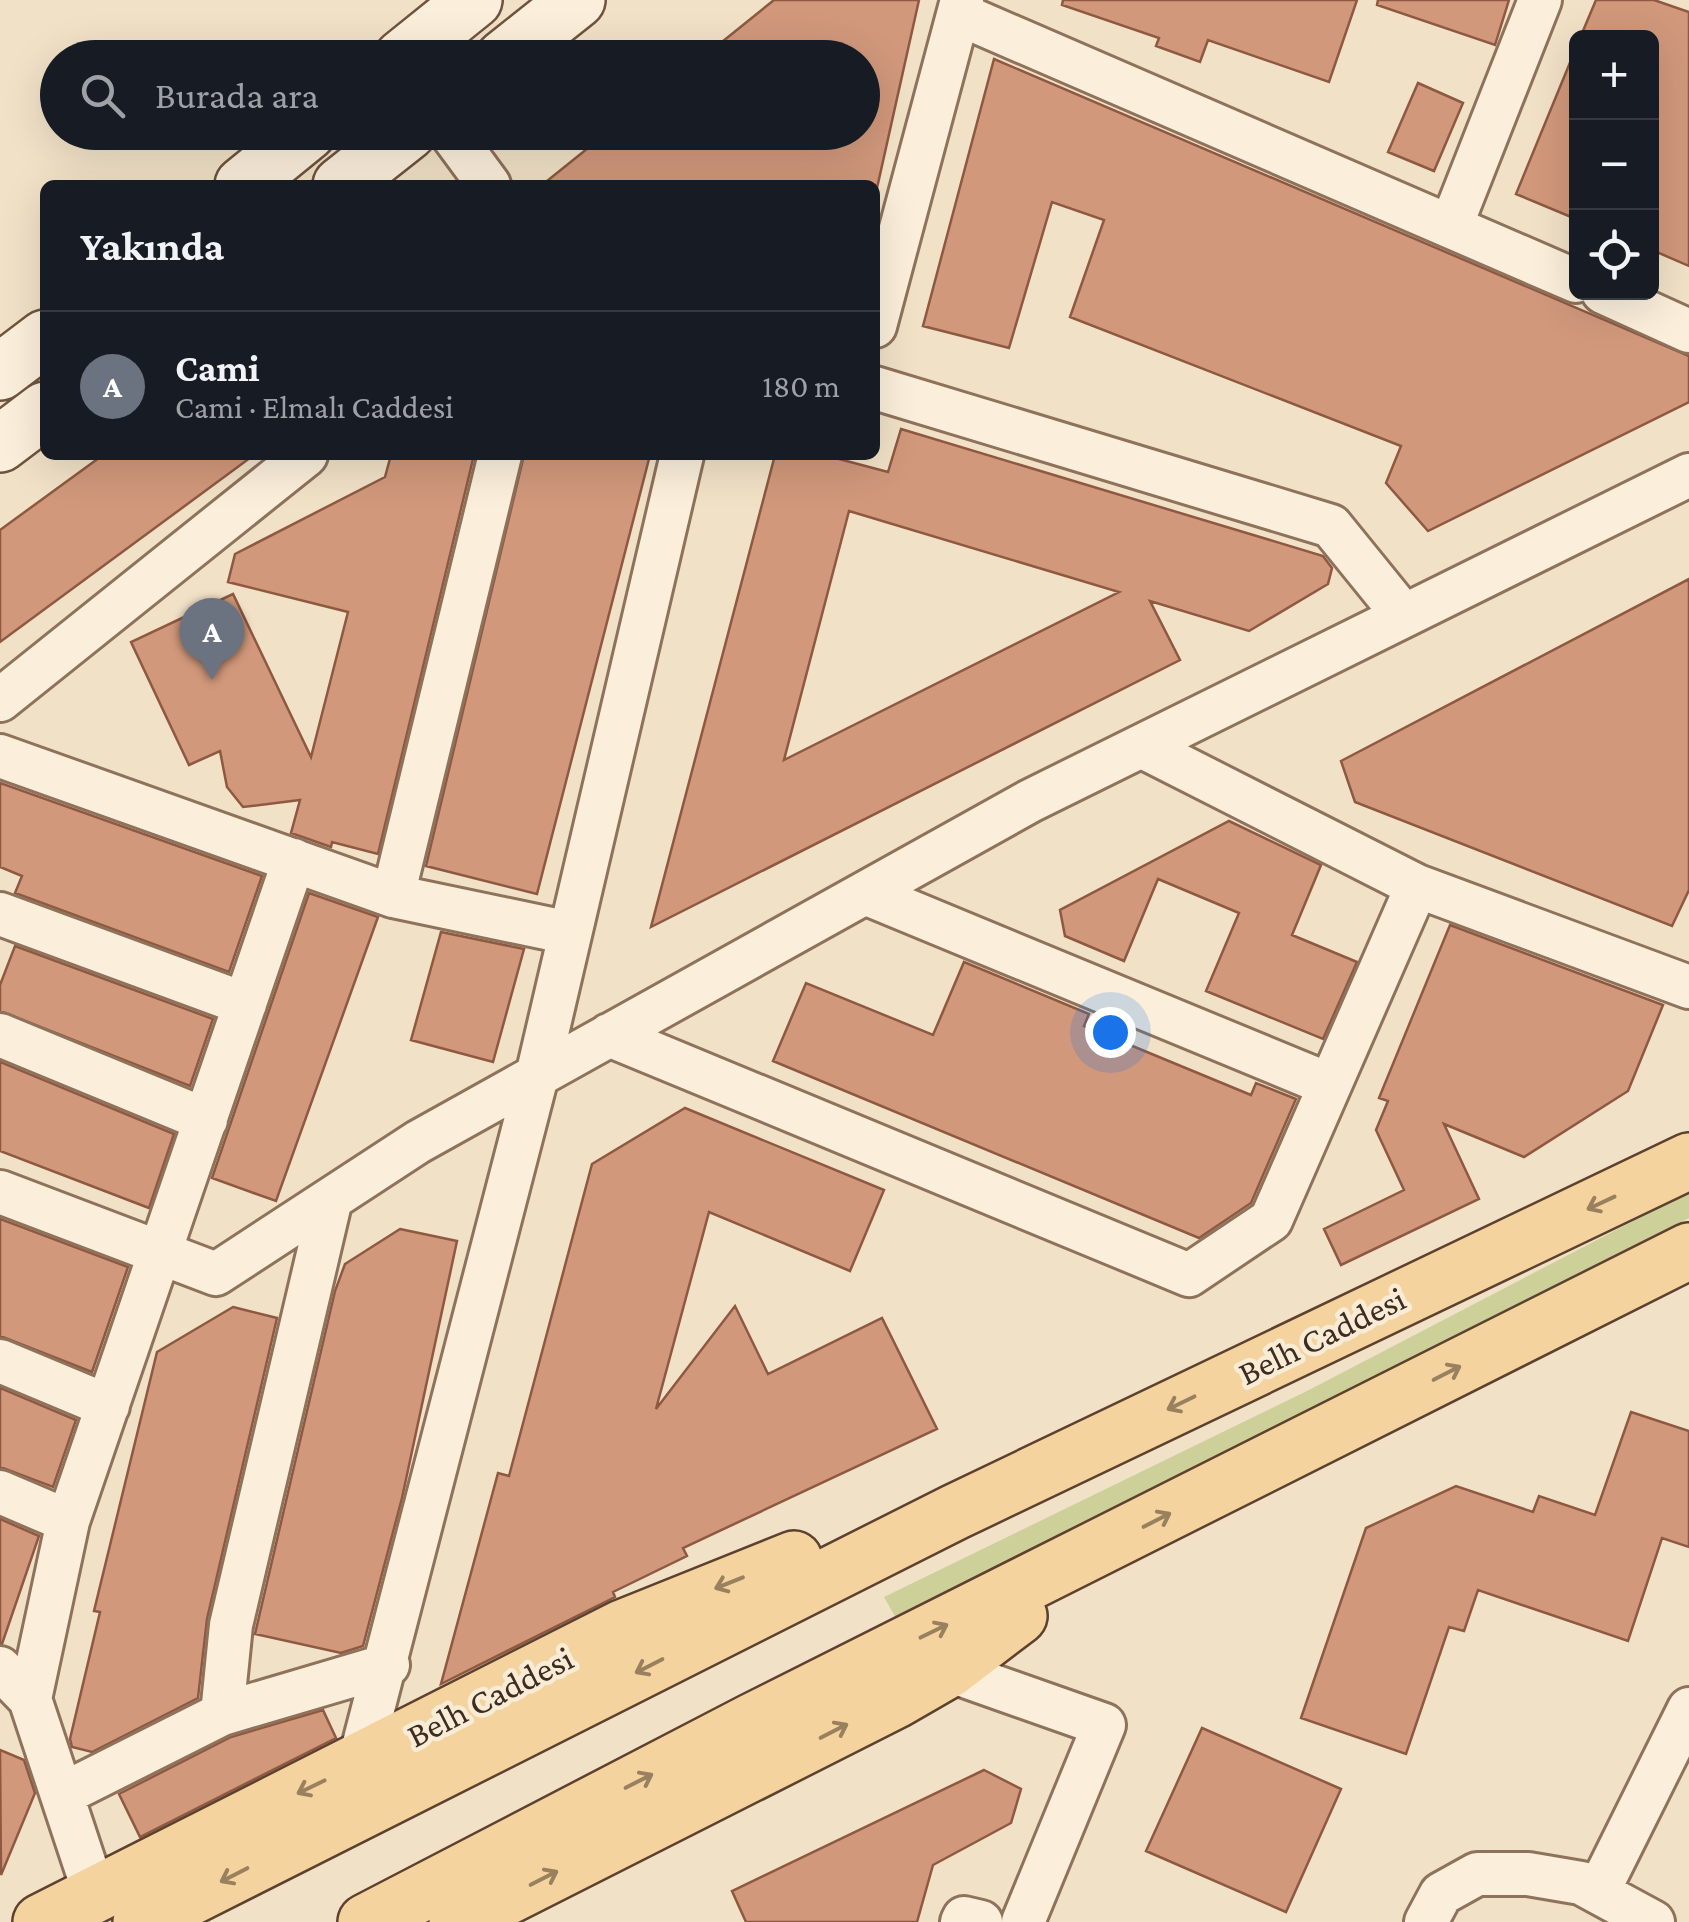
<!DOCTYPE html>
<html lang="tr">
<head>
<meta charset="utf-8">
<style>
	body { margin:0; font-family:"Crimson Pro",serif; background:#20242c; color:#f1f3f6 }
	.controls { position:absolute; right:30px; top:30px; display:grid; overflow:hidden; border-radius:15px; box-shadow:0 10px 40px #0002 }
	.controls button { width:90px; height:90px; display:grid; place-items:center; padding:0; border:0; border-bottom:2px solid #363941; background:#171b24; color:#f1f3f6; font:50px sans-serif }
	.you { position:absolute; left:1110px; top:1032px; width:35px; height:35px; margin:-25px; border:8px solid #fff; border-radius:50%; background:#1a73e8; box-shadow:0 0 0 15px #1a73e833 }
	.badge { display:grid; place-items:center; width:65px; height:65px; border-radius:50%; background:#b45309; color:#fff; font-size:32px; font-weight:700 }
	.pin { position:absolute; translate:-50% -82px; filter:drop-shadow(0 2px 5px #0008) }
	.pin::after { content:''; position:absolute; top:52px; width:35px; height:30px; background:inherit; clip-path:polygon(0 0,100% 0,50% 100%) }
	.list { margin:0; padding:0; list-style:none }
	h2 { display:flex; justify-content:space-between; align-items:center; height:130px; margin:0; padding:0 40px; font-size:42px }
	h2 small { font-size:32px; font-weight:400; color:#9ea1a6 }
	.list li { display:grid; grid-template-columns:65px 1fr auto; gap:30px; align-items:center; box-sizing:border-box; height:150px; padding:0 40px; border-top:2px solid #363941 }
	.list b { display:block; font-size:38px; white-space:nowrap }
	.list p { margin:0; font-size:32px; white-space:nowrap; color:#9ea1a6 }
	.list em { font-size:32px; font-style:normal; color:#9ea1a6 }
	.icon { flex:none; width:55px; height:55px; fill:none; stroke:currentColor; stroke-width:2; stroke-linecap:round; stroke-linejoin:round }
	.map { position:relative; flex:none; width:1689px; height:1922px; overflow:hidden }
	.search { position:absolute; background:#171b24; box-shadow:0 10px 40px #0002; left:40px; top:40px; width:840px; height:110px; display:flex; align-items:center; gap:25px; box-sizing:border-box; padding:0 35px; border-radius:55px; color:#9ea1a6; font-size:38px }
	.panel { position:absolute; background:#171b24; box-shadow:0 10px 40px #0002; left:40px; top:180px; width:840px; height:280px; border-radius:15px }
	.map>svg:first-child { display:block }
	.green { fill:#ced09a }
	.building { fill:#d1987b; stroke:#8e5940; stroke-width:2.5; fill-rule:evenodd }
	.lines { fill:none; stroke-linecap:round; stroke-linejoin:round }
	.minor-casing { stroke:#8e725b; stroke-width:48 }
	.secondary-casing { stroke:#70533e; stroke-width:60 }
	.primary-casing { stroke:#5c412f; stroke-width:60 }
	.minor { stroke:#fbefdb; stroke-width:42 }
	.secondary { stroke:#fbefdb; stroke-width:55 }
	.primary { stroke:#f5d39e; stroke-width:55 }
	.oneway { stroke:#99805e }
	.labels { text-anchor:middle; dominant-baseline:central; stroke-width:9; stroke-linejoin:round; paint-order:stroke }
	.street-label { font-size:35px; fill:#3d2c1f; stroke:#f8ecd7 }
</style>
</head>
<body>
<div class="map">
<svg width="1689" height="1922" viewBox="0 0 1689 1922">
	<rect width="100%" height="100%" fill="#f1e1c7"/>
	<!-- green -->
	<path class="green" d="M1689,1192V1218L901,1627L884,1597L1307,1391Z"/>
	<!-- building -->
	<path class="building" d="M774,0H919L875,197V185H542L608,132H862V58H702Z
		M1063,0H1357L1329,82L1208,40L1200,62L1156,46L1159,38L1062,5Z
		M1378,0H1509L1495,45L1377,5Z
		M1596,0H1654L1689,12V266L1652,250V38H1580Z
		M1576,48V219L1516,194Z
		M994,59L1689,356V402L1428,531L1386,483L1401,446L1070,317L1104,220L1052,202L1009,348L923,326Z
		M1418,83L1463,103L1434,171L1388,152Z
		M901,429L1323,556L1332,568L1328,584L1249,631L1150,601L1180,660L651,927L775,455H824L888,472ZM849,511L1119,592L784,760Z
		M103,455H254L0,642V530Z
		M391,455H474L378,854L332,842L331,847L291,833L300,800L243,807L227,787L220,751L189,765L131,642L233,594L311,757L348,612L228,582L235,554L385,477Z
		M524,455H650L537,894L426,866Z
		M1689,579V890L1672,926L1355,802L1341,761Z
		M0,783L262,876L229,972L15,893L22,876L0,867Z
		M1229,821L1321,865L1292,935L1357,962L1323,1039L1206,991L1239,913L1158,879L1124,961L1065,936L1060,910Z
		M309,893L378,917L276,1201L212,1178Z
		M1450,925L1663,1005L1628,1091L1524,1157L1444,1124L1479,1199L1341,1265L1324,1229L1404,1190L1376,1130L1388,1101L1379,1098Z
		M441,932L524,949L493,1062L411,1040Z
		M15,946L213,1019L190,1086L0,1011V985Z
		M964,962L1089,1014L1084,1026L1251,1095L1256,1083L1296,1099L1251,1203L1199,1238L773,1061L806,983L933,1035Z
		M0,1062L174,1134L149,1208L0,1151Z
		M685,1108L884,1190L850,1271L709,1212L656,1409L735,1306L768,1374L882,1318L937,1429L683,1548L687,1556L613,1592L615,1597L441,1684L498,1473L509,1476L592,1164Z
		M0,1219L128,1267L92,1372L0,1336Z
		M400,1229L457,1241L402,1498L363,1646L341,1653L255,1634L335,1291L345,1264Z
		M233,1307L277,1318L207,1619L198,1698L92,1752L72,1747L70,1739L100,1612L94,1611L157,1352Z
		M0,1388L76,1420L53,1487L0,1467Z
		M1631,1412L1689,1431V1547L1662,1538L1628,1641L1478,1590L1464,1631L1449,1627L1406,1754L1301,1718L1366,1528L1456,1486L1533,1512L1539,1496L1595,1515Z
		M0,1519L39,1536L2,1644L0,1643Z
		M323,1710L336,1738L140,1837L119,1794L231,1737Z
		M1202,1728L1341,1789L1286,1912L1146,1851Z
		M0,1750L24,1760L35,1793L1,1875Z
		M984,1770L1021,1789L1011,1823L933,1865L917,1922H746L732,1891Z"/>
	<g class="lines">
		<!-- minor casing -->
		<g class="minor-casing">
			<path id="minor" d="M959,14L1576,281
				M450,132L489,185
				M1451,226L1540,0
				M1603,292L1689,331
				M875,326L962,0
				M875,388L1331,526L1404,616
				M500,455L393,896L570,933
				M0,700L306,455
				M1141,746L1417,886L1689,987
				M0,756L393,896
				M865,893L1330,1085
				M0,914L245,1004
				M0,1035L206,1120
				M609,1035L1189,1275L1271,1220L1417,886
				M0,1192L216,1274L418,1142L1030,801L1689,475
				M330,1203L231,1625L222,1714L388,1665
				M0,1361L108,1406
				M0,1492L68,1521
				M0,1668L30,1699L95,1895
				M948,1670L1104,1725L1023,1922
				M30,1699L68,1521L294,860
				M359,1763L537,1076L682,455
				M63,1794L222,1714
				M1598,1892L1689,1709
				M962,1922L964,1918L981,1922
				M1426,1922L1441,1894L1477,1874H1528L1581,1883L1653,1922"/>
		</g>
		<!-- secondary casing -->
		<g class="secondary-casing">
			<path id="secondary" d="M402,58L474,0
				M504,58L577,0
				M243,185L308,132
				M341,185L408,132
				M0,372L45,338
				M0,444L45,410"/>
		</g>
		<!-- primary casing -->
		<g class="primary-casing">
			<path id="primary" d="M41,1922L622,1628L794,1559
				M141,1922L955,1512L1689,1161
				M366,1922L753,1721L1689,1251
				M457,1922L896,1700L948,1670L1019,1616"/>
		</g>
		<!-- minor -->
		<use href="#minor" class="minor"/>
		<!-- secondary -->
		<use href="#secondary" class="secondary"/>
		<!-- primary -->
		<use href="#primary" class="primary"/>
	</g>
	<!-- one-way arrows -->
	<defs><path id="oneway-shaft" d="M-6 0H5M1.5-3L5.5 0L1.5 3" fill="none" stroke-width="1.6" stroke-linecap="round" stroke-linejoin="round" transform="scale(2.5)"/></defs>
	<g class="oneway">
		<use href="#oneway-shaft" transform="translate(1601 1203) rotate(155)"/>
		<use href="#oneway-shaft" transform="translate(1447 1373) rotate(-27)"/>
		<use href="#oneway-shaft" transform="translate(1181 1403) rotate(154)"/>
		<use href="#oneway-shaft" transform="translate(1157 1520) rotate(-27)"/>
		<use href="#oneway-shaft" transform="translate(729 1583) rotate(158)"/>
		<use href="#oneway-shaft" transform="translate(934 1631) rotate(-26)"/>
		<use href="#oneway-shaft" transform="translate(649 1666) rotate(153)"/>
		<use href="#oneway-shaft" transform="translate(834 1731) rotate(-27)"/>
		<use href="#oneway-shaft" transform="translate(639 1781) rotate(-27)"/>
		<use href="#oneway-shaft" transform="translate(311 1787) rotate(154)"/>
		<use href="#oneway-shaft" transform="translate(234 1875) rotate(153)"/>
		<use href="#oneway-shaft" transform="translate(544 1878) rotate(-27)"/>
	</g>
	<g class="labels">
		<!-- street labels -->
		<g class="street-label">
			<text transform="translate(1322 1336) rotate(-26)">Belh Caddesi</text>
			<text transform="translate(490 1697) rotate(-27)">Belh Caddesi</text>
		</g>
	</g>
</svg>
<div class="controls">
<button>+</button>
<button>−</button>
<button><svg class="icon" aria-label="locate" viewBox="0 0 24 24"><circle cx="12" cy="12" r="6"/><path d="M12 2v4M12 18v4M2 12h4M18 12h4"/></svg></button>
</div>
<div class="you"></div>
<div class="pin badge" style="left:212px;top:680px;background:#6b7280">A</div>
<div class="search"><svg class="icon" aria-label="search" viewBox="0 0 24 24"><circle cx="10" cy="10" r="6"/><path d="M15 15l6 6"/></svg>Burada ara</div>
<section class="panel">
<h2>Yakında<small></small></h2>
<ul class="list">
<li><span class="badge" style="background:#6b7280">A</span><div><b>Cami</b><p>Cami · Elmalı Caddesi</p></div><em>180 m</em></li>
</ul>
</section>
</div>
</body>
</html>
